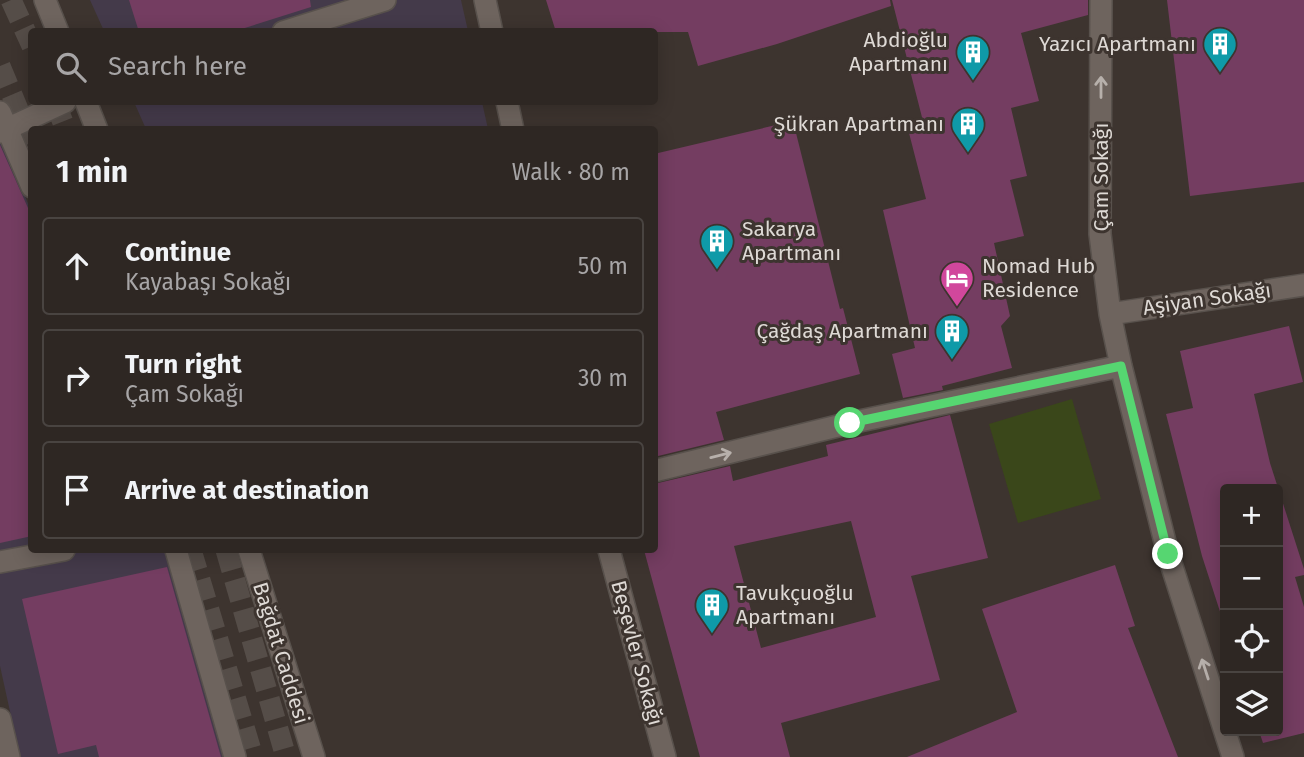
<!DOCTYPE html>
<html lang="en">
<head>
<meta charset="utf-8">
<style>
	body { margin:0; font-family:"Fira Sans",sans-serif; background:#362f2b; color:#f1f3f6 }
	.controls { position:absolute; right:21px; bottom:21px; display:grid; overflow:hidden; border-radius:7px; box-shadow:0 4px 18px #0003 }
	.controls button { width:63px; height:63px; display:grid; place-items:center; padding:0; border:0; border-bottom:2px solid #494441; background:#2e2723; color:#f1f3f6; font:35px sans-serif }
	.stop { position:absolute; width:21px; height:21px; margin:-16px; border:5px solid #56d671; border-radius:50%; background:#fff }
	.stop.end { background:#56d671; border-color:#fff; box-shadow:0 2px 7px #0008 }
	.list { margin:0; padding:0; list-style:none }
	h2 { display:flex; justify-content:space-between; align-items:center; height:91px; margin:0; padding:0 28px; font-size:30px }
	h2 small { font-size:23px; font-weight:400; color:#a7a5a6 }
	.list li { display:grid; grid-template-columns:46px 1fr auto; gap:21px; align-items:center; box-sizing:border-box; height:98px; margin:0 14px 14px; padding:0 14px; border:2px solid #494441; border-radius:7px }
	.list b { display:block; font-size:26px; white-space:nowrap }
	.list p { margin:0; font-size:23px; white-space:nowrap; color:#a7a5a6 }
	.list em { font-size:23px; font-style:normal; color:#a7a5a6 }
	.icon { flex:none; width:38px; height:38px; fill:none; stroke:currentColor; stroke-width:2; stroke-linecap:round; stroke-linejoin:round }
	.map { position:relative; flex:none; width:1304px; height:757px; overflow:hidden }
	.search { position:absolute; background:#2e2723; box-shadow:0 4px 18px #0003; left:28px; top:28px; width:630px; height:77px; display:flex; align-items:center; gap:18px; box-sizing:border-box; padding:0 24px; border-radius:7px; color:#a7a5a6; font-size:26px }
	.panel { position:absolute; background:#2e2723; box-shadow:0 4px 18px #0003; left:28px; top:126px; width:630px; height:427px; border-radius:7px }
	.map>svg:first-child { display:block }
	.commercial { fill:#443a4a }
	.green { fill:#3a471a }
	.building { fill:#743d61; fill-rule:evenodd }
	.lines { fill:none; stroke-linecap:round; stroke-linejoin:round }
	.primary-tunnel { stroke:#554d48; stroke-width:21; stroke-dasharray:21 10; stroke-linecap:butt }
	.street-casing { stroke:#58514c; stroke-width:24 }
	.street { stroke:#6e645e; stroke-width:21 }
	.oneway { stroke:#b7b0ab }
	.route { stroke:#56d671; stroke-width:9 }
	.labels { text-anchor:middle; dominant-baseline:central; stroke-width:6; stroke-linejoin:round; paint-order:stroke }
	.poi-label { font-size:21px; fill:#ded9d5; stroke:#3d342f; text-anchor:end }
	.street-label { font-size:21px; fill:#ded9d5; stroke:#3d342f }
</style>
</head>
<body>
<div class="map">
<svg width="1304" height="757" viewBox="0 0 1304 757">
	<rect width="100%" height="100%" fill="#3d342f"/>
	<!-- commercial -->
	<path class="commercial" d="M90,0H461L468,31H104Z
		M134,102H482L488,129H146Z
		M0,135L31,211L32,550H164L226,757H20L0,666Z"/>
	<!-- green -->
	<path class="green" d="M1072,399L1101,499L1018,523L989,424Z"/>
	<!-- building -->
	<path class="building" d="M129,0H310L311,7L232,32H139Z
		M546,0H890L891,6L777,44L698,66L688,32H556Z
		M892,0H1088V15L1021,33L1039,101L1011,108L1027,176L1010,180L1024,236L994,243L1010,316L1001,326L1012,368L942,386L943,390L903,398L892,354L915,348L883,210L926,199L909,133L925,129Z
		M1167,0H1304V182L1190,196Z
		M793,121L840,309L843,308L860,374L716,412L724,440L654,457V154Z
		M0,145L32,217V536L0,543Z
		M1289,326L1303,382L1254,394L1270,463L1304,569V575L1295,577L1304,607V733L1263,743L1259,731H1278V489H1225V627L1202,556L1166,414L1193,408L1180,351Z
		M950,415L988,558L911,576L940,680L781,723L790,757H700L644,550H654V484L730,466L733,481L828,456L826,445ZM851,521L876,617L761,648L734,546Z
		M1115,565L1135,626L1128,628L1178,757H907L1017,712L982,609Z
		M167,567L221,757H99L96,745L58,754L22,599Z"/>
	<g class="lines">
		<!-- primary-tunnel -->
		<path class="primary-tunnel" d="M11,0L32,46
			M0,66L32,143
			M55,102L66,130
			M191,550L253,757
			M226,550L286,757"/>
		<!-- street casing -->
		<g class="street-casing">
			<path id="street" d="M45,0L58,32
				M485,0L492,32
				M1101,0L1100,234L1110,314L1121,366L1168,554L1233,757
				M283,32L385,0
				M86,102L97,130
				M507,102L513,130
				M0,112L32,187
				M0,132L65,102
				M1110,314L1304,285
				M654,471L850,423L1121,366
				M176,550L235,757
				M249,550L314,757
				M609,550L665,757
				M0,562L64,550
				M0,719L9,757"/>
		</g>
		<!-- street -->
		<use href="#street" class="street"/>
	</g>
	<!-- one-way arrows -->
	<defs><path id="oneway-shaft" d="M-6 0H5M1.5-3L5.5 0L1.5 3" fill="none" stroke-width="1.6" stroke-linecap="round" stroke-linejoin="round" transform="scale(1.75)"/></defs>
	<g class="oneway">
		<use href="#oneway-shaft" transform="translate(1101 87) rotate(-90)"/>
		<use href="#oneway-shaft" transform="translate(721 455) rotate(-14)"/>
		<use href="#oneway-shaft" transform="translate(1205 669) rotate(-108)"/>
	</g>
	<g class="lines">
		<!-- route -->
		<path class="route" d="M850,423L1121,366L1168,554"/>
	</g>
	<!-- icons -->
	<defs>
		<g id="building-pin" transform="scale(1.75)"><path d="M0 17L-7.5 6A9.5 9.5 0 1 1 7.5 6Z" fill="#0f9aa8" stroke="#3d342f"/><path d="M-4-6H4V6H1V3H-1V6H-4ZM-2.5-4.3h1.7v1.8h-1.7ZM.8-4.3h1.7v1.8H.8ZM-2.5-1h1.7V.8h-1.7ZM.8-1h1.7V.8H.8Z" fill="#fff"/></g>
		<g id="hotel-pin" transform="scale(1.75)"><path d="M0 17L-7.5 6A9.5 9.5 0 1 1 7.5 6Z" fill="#d1479c" stroke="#3d342f"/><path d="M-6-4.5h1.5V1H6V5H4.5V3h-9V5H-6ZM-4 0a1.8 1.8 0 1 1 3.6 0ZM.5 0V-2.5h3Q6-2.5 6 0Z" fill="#fff"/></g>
	</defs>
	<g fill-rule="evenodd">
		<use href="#building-pin" x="1220" y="44"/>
		<use href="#building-pin" x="973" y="52"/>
		<use href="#building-pin" x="968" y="124"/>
		<use href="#building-pin" x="717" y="241"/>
		<use href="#hotel-pin" x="957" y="278"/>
		<use href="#building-pin" x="952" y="331"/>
		<use href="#building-pin" x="712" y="605"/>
	</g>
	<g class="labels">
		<!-- poi labels -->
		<g class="poi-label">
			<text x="948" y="40">Abdioğlu<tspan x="948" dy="24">Apartmanı</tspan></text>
			<text x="1196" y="44">Yazıcı Apartmanı</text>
			<text x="944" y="124">Şükran Apartmanı</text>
			<text x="742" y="229" text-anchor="start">Sakarya<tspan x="742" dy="24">Apartmanı</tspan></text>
			<text x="982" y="266" text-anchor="start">Nomad Hub<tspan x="982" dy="24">Residence</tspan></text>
			<text x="928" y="331">Çağdaş Apartmanı</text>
			<text x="736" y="593" text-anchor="start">Tavukçuoğlu<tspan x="736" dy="24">Apartmanı</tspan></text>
		</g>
		<!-- street labels -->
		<g class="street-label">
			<text transform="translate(1101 177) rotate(-90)">Çam Sokağı</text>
			<text transform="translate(1207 299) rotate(-8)">Aşiyan Sokağı</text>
			<text transform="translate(281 653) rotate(73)">Bağdat Caddesi</text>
			<text transform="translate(637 653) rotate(75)">Beşevler Sokağı</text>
		</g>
	</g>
</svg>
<div class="controls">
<button>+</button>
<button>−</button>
<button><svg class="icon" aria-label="locate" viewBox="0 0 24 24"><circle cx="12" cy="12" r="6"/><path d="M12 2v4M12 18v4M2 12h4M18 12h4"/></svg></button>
<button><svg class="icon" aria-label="layers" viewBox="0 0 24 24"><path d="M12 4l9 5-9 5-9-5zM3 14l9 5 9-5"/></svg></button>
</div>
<div class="stop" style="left:850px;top:423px"></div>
<div class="stop end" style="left:1168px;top:554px"></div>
<div class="search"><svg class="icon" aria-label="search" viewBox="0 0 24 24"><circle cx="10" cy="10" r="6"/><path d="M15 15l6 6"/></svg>Search here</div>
<section class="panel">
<h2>1 min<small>Walk · 80 m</small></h2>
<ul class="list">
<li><svg class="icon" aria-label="ahead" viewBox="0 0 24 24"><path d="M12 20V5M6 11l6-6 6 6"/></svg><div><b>Continue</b><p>Kayabaşı Sokağı</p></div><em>50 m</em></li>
<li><svg class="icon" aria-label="right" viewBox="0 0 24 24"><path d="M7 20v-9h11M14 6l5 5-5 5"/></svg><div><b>Turn right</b><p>Çam Sokağı</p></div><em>30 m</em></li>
<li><svg class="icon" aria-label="arrive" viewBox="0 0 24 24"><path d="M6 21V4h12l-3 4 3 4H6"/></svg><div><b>Arrive at destination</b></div></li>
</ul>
</section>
</div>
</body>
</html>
